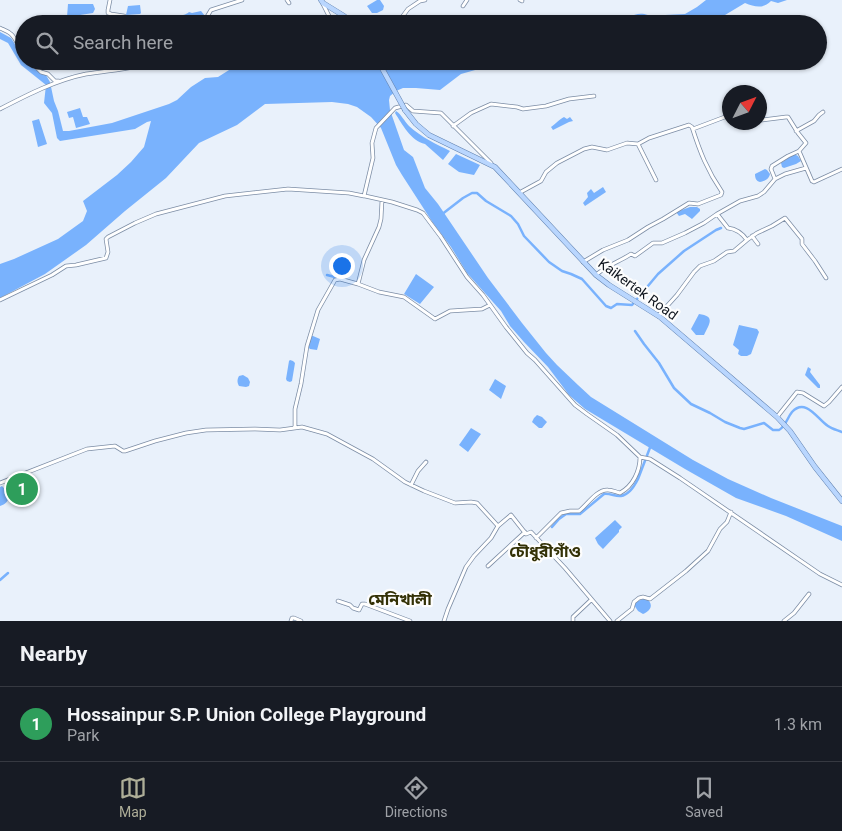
<!DOCTYPE html>
<html lang="en">
<head>
<meta charset="utf-8">
<style>
	body { margin:0; font-family:Roboto,"Noto Sans Bengali",sans-serif; background:#20242c; color:#f1f3f6 }
	.compass { position:absolute; left:722px; top:85px; width:45px; height:45px; border-radius:50%; background:#171b24; box-shadow:0 1px 4px #0004; rotate:48deg }
	.you { position:absolute; left:341px; top:265px; width:18px; height:18px; margin:-12px; border:4px solid #fff; border-radius:50%; background:#1a73e8; box-shadow:0 0 0 8px #1a73e833 }
	.badge { display:grid; place-items:center; width:32px; height:32px; border-radius:50%; background:#aeae98; color:#fff; font-size:16px; font-weight:700 }
	.pin { position:absolute; translate:-50% -50%; border:2px solid #fff; box-shadow:0 1px 5px #0006 }
	.list { margin:0; padding:0; list-style:none }
	h2 { display:flex; justify-content:space-between; align-items:center; height:65px; margin:0; padding:0 20px; font-size:21px }
	h2 small { font-size:16px; font-weight:400; color:#9ea1a6 }
	.list li { display:grid; grid-template-columns:32px 1fr auto; gap:15px; align-items:center; box-sizing:border-box; height:75px; padding:0 20px; border-top:1px solid #363941 }
	.list b { display:block; font-size:19px; white-space:nowrap }
	.list p { margin:0; font-size:16px; white-space:nowrap; color:#9ea1a6 }
	.list em { font-size:16px; font-style:normal; color:#9ea1a6 }
	.icon { flex:none; width:28px; height:28px; fill:none; stroke:currentColor; stroke-width:2; stroke-linecap:round; stroke-linejoin:round }
	.map { position:relative; flex:none; width:842px; height:621px; overflow:hidden }
	.search { position:absolute; background:#171b24; box-shadow:0 1px 4px #0004; left:15px; right:15px; top:15px; height:55px; display:flex; align-items:center; gap:12px; box-sizing:border-box; padding:0 18px; border-radius:28px; color:#9ea1a6; font-size:19px }
	.sheet { height:140px; background:#171b24 }
	nav { display:flex; justify-content:space-around; align-items:center; box-sizing:border-box; height:70px; border-top:1px solid #363941; background:#171b24; font-size:14px; color:#9ea1a6 }
	nav a { display:grid; justify-items:center; gap:2px }
	nav .on { color:#aeae98 }
	.map>svg:first-child { display:block }
	.green { fill:#b0cef6 }
	.water { fill:#79b2fd }
	.lines { fill:none; stroke-linecap:round; stroke-linejoin:round }
	.canal { stroke:#79b2fd; stroke-width:2.5 }
	.minor-casing { stroke:#7c8da5; stroke-width:4.5 }
	.major-casing { stroke:#6081af; stroke-width:5.5 }
	.minor { stroke:#fff; stroke-width:3 }
	.major { stroke:#b9d6fe; stroke-width:4.5 }
	.major-bridge-casing { stroke:#6081af; stroke-width:5.5; stroke-linecap:butt }
	.major-bridge { stroke:#b9d6fe; stroke-width:4.5 }
	.labels { text-anchor:middle; dominant-baseline:central; stroke-width:4.5; stroke-linejoin:round; paint-order:stroke }
	.street-label { font-size:14px; fill:#10161f; stroke:#fdfdfd }
	.quarter-label { font-size:16px; font-weight:bold; fill:#333106; stroke:#fdfdfd }
</style>
</head>
<body>
<div class="map">
<svg width="842" height="621" viewBox="0 0 842 621">
	<rect width="100%" height="100%" fill="#e9f1fb"/>
	<!-- green -->
	<path class="green" d="M30,475L39,493L13,503L6,485Z"/>
	<!-- water -->
	<path class="water" d="M377,0H380L384,6L383,10L377,13H372L367,6Z
		M706,0H787L778,3L771,1C763,9 755,7 745,3L720,18L710,20L708,24H614C632,17 638,8 656,19L665,15L685,14L697,7Z
		M68,4H93L95,9L93,13L67,17Z
		M140,5L141,13L140,14L126,15L128,6Z
		M201,11L205,16L203,20L193,24H183C181,21 181,19 181,16C184,14 186,15 189,12L192,13Z
		M0,32L11,38L24,59V61H26L33,68L46,75L50,82L54,101L58,111L63,131H69L112,123L169,104L177,100L191,87L205,78L218,77L237,65L247,61H528L493,65L461,74L440,90L416,88H403L396,91L390,96L389,100L390,110L404,150L413,157L425,188L438,204L488,278L522,323L546,353L557,365L578,385L591,397L693,460L728,479L771,498L842,526V541L786,516L736,498L685,469L585,409L569,395L548,367L524,342L510,326L501,311L467,273L451,247L433,223L402,175L396,165L381,128L371,117L357,107L348,104L332,102L265,104L237,125L199,143L166,178L125,211L86,245L45,274L0,298V264L14,259L58,239L83,221L87,211L83,201L117,175L131,162L144,147L151,121L147,122L135,129L60,141L57,138L52,113L44,103L46,85L21,65L8,43L0,39Z
		M80,108L83,117H87L90,124L76,128L73,117L69,118L67,112Z
		M396,111C402,115 404,121 409,126C421,137 436,144 450,151L443,160L425,144C411,141 402,124 395,113Z
		M564,117L567,119L570,117L573,121L569,122L553,130L551,127C556,124 558,120 564,117Z
		M39,119L47,144L38,147L32,121Z
		M456,154L480,165L474,175L459,172L448,164Z
		M794,154L798,156L801,161L796,164L784,168L782,167L781,163Z
		M765,169L767,170L770,174C769,179 765,181 760,182C756,181 755,178 755,174Z
		M603,187L606,192L585,206L583,203L588,197L587,193L591,189L594,193Z
		M690,207H697L700,209V211L692,219L685,214L679,216L676,212Z
		M416,274L434,287L420,304L404,294Z
		M699,314C716,316 709,324 704,335H696L691,329Z
		M739,325L757,329L759,332L751,354L747,356H741L738,354L739,350L733,345Z
		M311,336H313L320,339L317,350L310,349L308,347Z
		M290,360L293,361L295,363L292,381L290,382L287,381L286,379L289,361Z
		M808,367L811,369L810,372L820,385V388H818L805,375Z
		M243,375L248,378L250,382L249,386L246,387L239,386C237,383 237,379 239,376Z
		M495,379L506,386L501,399L489,390Z
		M537,415L542,417L547,422L542,428H539L532,422L534,418Z
		M471,428L481,434L468,452L459,445Z
		M2,486C10,494 11,503 0,506V487Z
		M615,520L622,527L619,530V532L603,549L598,544L595,538Z
		M645,598C654,603 652,610 643,614L638,611L634,605L636,602Z"/>
	<g class="lines">
		<!-- canal -->
		<path class="canal" d="M441,215L463,198L472,193H477L486,201L511,216L518,224L524,236L549,262L562,271L571,274L582,279L606,306L611,308L617,304L632,305L658,274L684,251L716,230L721,228
			M327,275L339,278
			M635,331L644,344L659,363L674,388L691,404L710,413L725,422L740,428L744,429L764,423L773,430H779C786,426 787,418 792,412C806,397 818,420 828,426C832,429 837,430 842,432
			M552,527L559,519L566,514H580L604,494C610,493 616,497 621,496C629,495 635,485 638,479L651,445
			M0,580L8,573"/>
		<!-- minor casing -->
		<g class="minor-casing">
			<path id="minor" d="M110,0L108,10V13L111,14L124,16L126,24
				M287,0L289,3
				M520,0L522,1
				M323,4L333,24
				M463,6L467,0
				M195,24L205,20L211,10L242,0
				M397,24L408,9L420,1L425,0
				M0,28C4,30 8,31 11,34C17,39 19,49 24,56
				M30,61L41,72L48,74L55,81H59
				M0,109C27,95 56,80 86,74C110,70 135,69 158,61
				M760,119L762,120L786,117H788L798,133L806,143L799,151
				M453,126L471,113L491,104L517,107L523,109L546,106L569,99L594,96
				M693,129L730,115
				M796,131L814,121L819,115L823,112
				M638,144L656,180
				M775,179L785,174L806,168
				M519,193L541,181L546,172L557,163L584,149L592,147L607,150L627,143L638,144L649,138L686,126L689,125L692,127C700,152 707,170 722,192L721,195L698,204L689,203L663,219L648,227L628,240L603,250L583,262
				M365,196L392,202L417,210L423,213L441,237L467,277L483,295L506,327L527,353L535,360L575,405L587,414L617,435L640,457C640,471 633,486 620,493C616,492 612,490 608,490C597,489 587,505 579,511H570L561,513L536,538
				M752,236L758,244
				M747,240L757,233L772,226L785,218L802,239V244L815,261L826,278
				M596,275C607,265 619,262 631,254L635,256L653,243H662L685,233L704,223L717,214
				M358,284L379,292L404,297L435,319L450,311L482,309L490,305
				M0,300L52,275L66,266L76,265L106,258L108,252L106,239L108,237L135,223L156,214L225,196L288,189L349,193L364,196L373,158L372,143L376,128L395,108L406,105L413,111L441,113L491,163
				M658,316L677,295L694,272L700,266L714,261L727,252L734,251L747,240C742,233 737,229 728,228L717,214L740,201L758,196L764,192L775,179L771,169L772,166L788,156L799,151L812,181L814,182L842,169
				M777,417L797,392L803,393L824,406L829,402L842,387
				M295,428V409L301,384L307,346L318,310L335,280L340,279L358,284L364,260L379,227L381,219L382,200
				M640,457L650,459L680,478L820,574L842,585
				M0,483L87,449L115,446L123,451H125L155,441L186,433L206,430L255,429L280,430L302,427L327,434L373,459L405,482L424,491L455,503L471,502L477,503L498,526
				M411,485L418,471L426,462
				M488,566L525,532
				M338,601L350,605L353,608L359,610L362,604H365L410,621
				M291,621L292,618H294L301,621
				M444,621L448,609L466,567L474,556L491,538L498,526L511,515L526,534L531,532L565,568L610,621
				M573,621V617L591,600
				M617,621L632,609L634,602L639,598L643,597L650,599L686,571L708,551L720,529L727,522L731,512
				M784,621L794,613L809,594"/>
		</g>
		<!-- major casing -->
		<g class="major-casing">
			<path id="major" d="M321,0L323,3L344,16L353,24
				M405,110L416,124L429,135L495,167L596,275L609,285L660,317L777,417L790,431L815,467L842,501"/>
		</g>
		<!-- minor -->
		<use href="#minor" class="minor"/>
		<!-- major -->
		<use href="#major" class="major"/>
		<!-- major-bridge casing -->
		<g class="major-bridge-casing">
			<path id="major-bridge" d="M378,61L405,110"/>
		</g>
		<!-- major-bridge -->
		<use href="#major-bridge" class="major-bridge"/>
	</g>
	<g class="labels">
		<!-- street labels -->
		<g class="street-label">
			<text transform="translate(638 289) rotate(36)">Kaikertek Road</text>
		</g>
		<!-- quarter labels -->
		<g class="quarter-label">
			<text x="545" y="551">চৌধুরীগাঁও</text>
			<text x="400" y="599">মেনিখালী</text>
		</g>
	</g>
</svg>
<svg class="compass" viewBox="-18 -18 36 36"><path d="M0-13l5 13h-10z" fill="#e53935"/><path d="M0 13l5-13h-10z" fill="#9ea1a6"/></svg>
<div class="you"></div>
<div class="pin badge" style="left:22px;top:489px;background:#2e9e5b">1</div>
<div class="search"><svg class="icon" aria-label="search" viewBox="0 0 24 24"><circle cx="10" cy="10" r="6"/><path d="M15 15l6 6"/></svg>Search here</div>
</div>
<section class="sheet">
<h2>Nearby<small></small></h2>
<ul class="list">
<li><span class="badge" style="background:#2e9e5b">1</span><div><b>Hossainpur S.P. Union College Playground</b><p>Park</p></div><em>1.3 km</em></li>
</ul>
</section>
<nav>
<a class="on"><svg class="icon" aria-label="map" viewBox="0 0 24 24"><path d="M3 6l6-2 6 2 6-2v14l-6 2-6-2-6 2zM9 4v14M15 6v14"/></svg>Map</a>
<a><svg class="icon" aria-label="directions" viewBox="0 0 24 24"><path d="M12 3l9 9-9 9-9-9zM9 14v-3h6M13 9l2 2-2 2"/></svg>Directions</a>
<a><svg class="icon" aria-label="saved" viewBox="0 0 24 24"><path d="M7 4h10v16l-5-4-5 4z"/></svg>Saved</a>
</nav>
</body>
</html>
